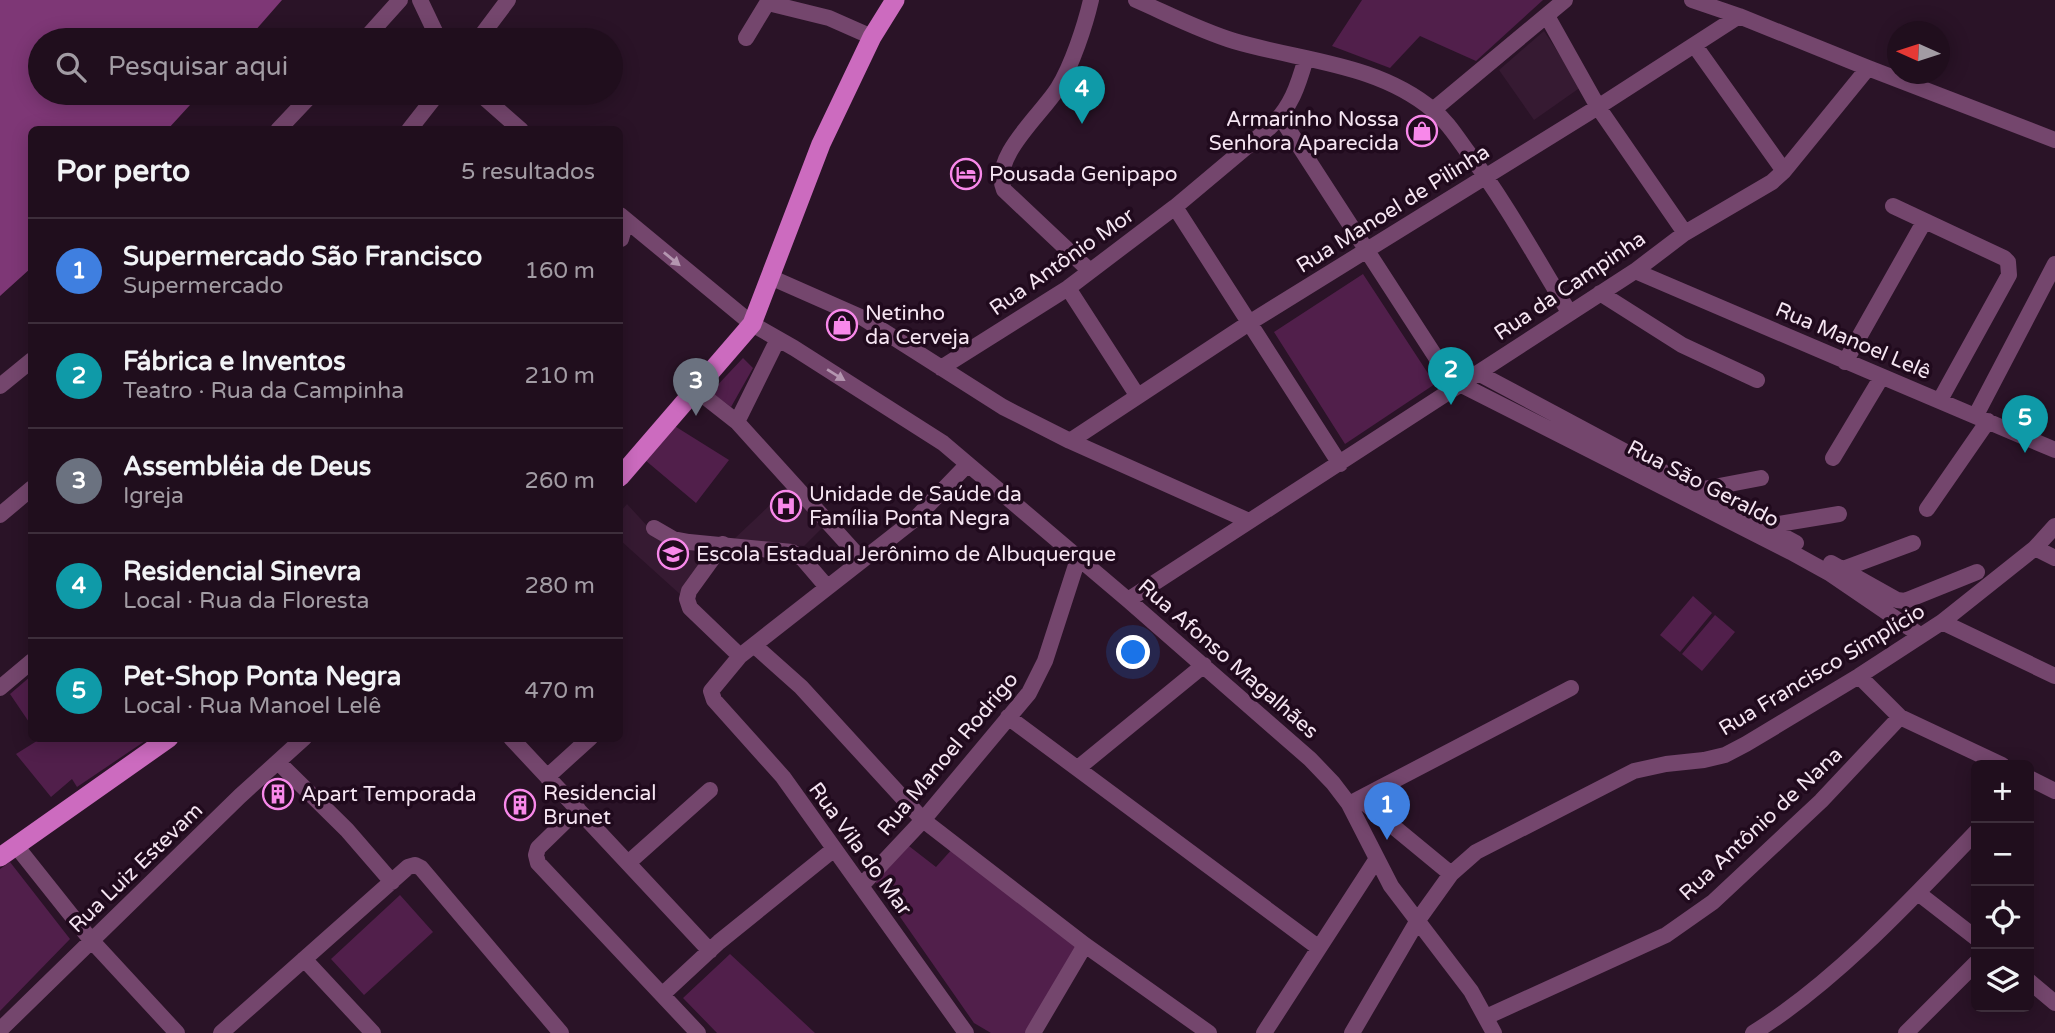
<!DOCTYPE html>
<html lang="pt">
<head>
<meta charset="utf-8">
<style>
	body { margin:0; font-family:"Varela Round",sans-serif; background:#2d1c2a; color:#f1f3f6 }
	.controls { position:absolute; right:21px; bottom:21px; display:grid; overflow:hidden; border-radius:10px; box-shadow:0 4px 18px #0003 }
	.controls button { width:63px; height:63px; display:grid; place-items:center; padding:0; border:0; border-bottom:2px solid #3d2e3b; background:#200e1d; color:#f1f3f6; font:35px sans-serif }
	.compass { position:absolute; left:1887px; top:21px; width:63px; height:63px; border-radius:50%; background:#200e1d; box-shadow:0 4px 18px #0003; rotate:273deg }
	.you { position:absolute; left:1134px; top:653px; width:24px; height:24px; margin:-18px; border:5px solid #fff; border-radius:50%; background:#1a73e8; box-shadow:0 0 0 10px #1a73e833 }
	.badge { display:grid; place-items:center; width:46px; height:46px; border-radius:50%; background:#7c3aed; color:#fff; font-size:23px; font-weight:700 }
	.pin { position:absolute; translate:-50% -58px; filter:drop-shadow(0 2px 4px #0008) }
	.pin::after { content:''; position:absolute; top:37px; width:24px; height:21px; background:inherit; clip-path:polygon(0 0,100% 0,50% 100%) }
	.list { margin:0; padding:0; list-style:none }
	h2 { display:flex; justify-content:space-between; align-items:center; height:91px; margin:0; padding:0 28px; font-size:30px }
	h2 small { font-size:23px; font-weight:400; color:#a29ca4 }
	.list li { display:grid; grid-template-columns:46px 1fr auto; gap:21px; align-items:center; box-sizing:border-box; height:105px; padding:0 28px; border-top:2px solid #3d2e3b }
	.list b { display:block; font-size:26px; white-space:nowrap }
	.list p { margin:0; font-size:23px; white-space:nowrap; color:#a29ca4 }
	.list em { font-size:23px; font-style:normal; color:#a29ca4 }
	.icon { flex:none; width:38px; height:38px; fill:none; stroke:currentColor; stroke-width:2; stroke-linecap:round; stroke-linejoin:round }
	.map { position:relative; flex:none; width:2055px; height:1033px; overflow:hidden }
	.search { position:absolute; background:#200e1d; box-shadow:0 4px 18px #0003; left:28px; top:28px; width:595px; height:77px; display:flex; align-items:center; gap:18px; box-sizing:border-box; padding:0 24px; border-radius:38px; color:#a29ca4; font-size:26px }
	.panel { position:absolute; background:#200e1d; box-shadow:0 4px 18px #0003; left:28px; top:126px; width:595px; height:616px; border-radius:10px }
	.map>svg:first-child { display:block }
	.built { fill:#361a32 }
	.green { fill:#511f4b }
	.water { fill:#7e3776 }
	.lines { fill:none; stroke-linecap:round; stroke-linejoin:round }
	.minor { stroke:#74466d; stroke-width:16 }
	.major { stroke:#cc6bbf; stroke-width:19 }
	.oneway { fill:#b496b0 }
	.labels { text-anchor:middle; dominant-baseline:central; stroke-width:7; stroke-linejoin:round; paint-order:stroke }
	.poi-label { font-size:21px; fill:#f5e5f2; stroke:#200a1d; text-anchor:start }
	.street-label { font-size:21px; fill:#f5e5f2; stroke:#200a1d }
</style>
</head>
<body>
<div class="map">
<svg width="2055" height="1033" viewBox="0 0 2055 1033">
	<rect width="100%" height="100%" fill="#2a1327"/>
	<!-- built -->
	<path class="built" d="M1544,31L1581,87L1534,120L1499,70Z
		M789,487L822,528L804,546L733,540Z
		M627,504L662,542L716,547L682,596L620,540V512Z"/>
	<!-- green -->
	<path class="green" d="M1362,0H1543L1476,61L1420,36L1390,68L1332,46Z
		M1363,274L1435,384L1345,444L1274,332Z
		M743,358L753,368L731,407L711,392Z
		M673,425L729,460L696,503L645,460Z
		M1693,596L1712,613L1680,652L1660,635Z
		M1715,615L1735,632L1702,671L1682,654Z
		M31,676V725L10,694Z
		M40,739V738L148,739L77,787L72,779L51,797L16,754Z
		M905,843L936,867L954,847L1077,945L1025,1033H991L974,1023L875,881Z
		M10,862L70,939L0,1011V869Z
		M400,895L433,932L364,995L331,959Z
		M730,954L815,1033H717L683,998Z"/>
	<!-- water -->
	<path class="water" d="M0,0H282L247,40H40V93H201L168,129L32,130L31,268L0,296Z"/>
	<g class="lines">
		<!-- minor -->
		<path class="minor" d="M420,0L439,40
			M1136,0C1168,14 1201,31 1234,41C1301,61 1377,63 1433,110C1447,121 1456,136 1467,151C1505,201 1536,258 1569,312
			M1692,0L1739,16L1868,68L2055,140
			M768,3L829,18L872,37
			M1547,16L1598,107L1685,233
			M746,38L769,0
			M364,40L400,0
			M478,40L508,0
			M1695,46L1784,171
			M479,93L521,130
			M1433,110L1565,0
			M1281,118L1450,379L1791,552L1829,573L1920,635
			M278,130L313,93
			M409,130L438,93
			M1893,206L2004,258L2008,262L2009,275L1940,400
			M1175,207L1340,464
			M620,215L752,324L794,348L943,443L1128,600L1310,759L1333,783L1349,804L1391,886L1471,991L1494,1033
			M621,239L626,221
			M1090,271L1004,190C990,157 1042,114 1058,88C1072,65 1085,26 1091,0
			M1635,271C1775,332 1915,390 2055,450
			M770,277L863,318L1003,407L1070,441L1249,521
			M1068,288L1137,395
			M1600,293L1682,345L1757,380
			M1845,362L1924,222
			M941,368L1068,288L1175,207L1269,128C1291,108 1298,86 1306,58
			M1478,373L1796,543
			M0,386L32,360
			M695,389L737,422L862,560
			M1976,415L2055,264
			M737,422L778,339
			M1070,441L1249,323L1598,107L1739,16
			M1833,458L1881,378
			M1698,490L1761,478
			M1927,509L1988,421
			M0,515L32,488
			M1766,526L1839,514
			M654,528L673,539L689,542L792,552L803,559L827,587
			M723,544L689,591L687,599L690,608L740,656
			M2035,548L2055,558
			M1831,563L1897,600L1905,601L1977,572
			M1843,569L1913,543
			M1128,600L1635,271L1685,233L1772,182L1784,171L1868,68
			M1942,622L2055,676
			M754,645L801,687L923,820L1085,945L1209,1033
			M1859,676L1900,717L2002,765
			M0,688L32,661
			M1008,717L1319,948
			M511,738L710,951
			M278,762L347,830L392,882
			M1078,768L1204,665
			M547,777L590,738
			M2029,778L2055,791
			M1360,799L1451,874
			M1349,804L1571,688
			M578,809L538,848L536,855L538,863L698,1033
			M17,847L91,940L177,1033
			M628,863L710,790
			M861,886L923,820L1029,693L1045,661L1078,559
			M1918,893L1976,938
			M304,959L373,1033
			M2029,981L2055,1003
			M663,994L719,942L833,850
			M1486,1017L1666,935L1713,902L1821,801L1900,717
			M0,1030L240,796L304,738
			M221,1033L408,867L415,865L421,868L561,1033
			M966,1033L783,777L714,700L711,691L740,656L915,519L967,465
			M1033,1033L1085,945
			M1264,1033L1376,860
			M1352,1033L1418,920L1451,874L1476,852L1634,771L1666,764L1704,760L1725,755L1746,744L1859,676L1942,622L2035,548L2055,526
			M1753,1033C1834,983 1911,900 1976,832
			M1906,1033L1976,963"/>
		<!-- major -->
		<path class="major" d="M620,477L752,324L821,144L872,37L895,0
			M0,857L169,738"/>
	</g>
	<!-- one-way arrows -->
	<defs><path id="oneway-solid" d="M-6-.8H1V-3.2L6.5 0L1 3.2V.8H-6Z" transform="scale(1.75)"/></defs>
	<g class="oneway">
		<use href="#oneway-solid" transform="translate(672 259) rotate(39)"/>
		<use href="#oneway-solid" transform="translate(836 375) rotate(32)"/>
	</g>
	<!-- icons -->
	<defs>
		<g id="shop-ring" transform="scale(1.575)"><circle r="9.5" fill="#200a1d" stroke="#f888ea" stroke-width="1.5"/><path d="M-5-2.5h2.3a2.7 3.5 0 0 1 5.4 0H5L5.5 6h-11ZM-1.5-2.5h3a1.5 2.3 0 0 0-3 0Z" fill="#f888ea"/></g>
		<g id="hotel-ring" transform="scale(1.575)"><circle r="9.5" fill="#200a1d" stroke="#f888ea" stroke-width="1.5"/><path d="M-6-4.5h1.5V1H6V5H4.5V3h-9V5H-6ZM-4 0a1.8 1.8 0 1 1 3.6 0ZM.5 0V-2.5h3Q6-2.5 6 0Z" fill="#f888ea"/></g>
		<g id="hospital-ring" transform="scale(1.575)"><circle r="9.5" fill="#200a1d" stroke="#f888ea" stroke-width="1.5"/><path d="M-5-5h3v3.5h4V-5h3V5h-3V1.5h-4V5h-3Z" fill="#f888ea"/></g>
		<g id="school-ring" transform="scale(1.575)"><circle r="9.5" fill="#200a1d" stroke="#f888ea" stroke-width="1.5"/><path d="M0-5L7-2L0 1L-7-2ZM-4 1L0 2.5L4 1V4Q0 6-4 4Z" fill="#f888ea"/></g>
		<g id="building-ring" transform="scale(1.575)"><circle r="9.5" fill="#200a1d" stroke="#f888ea" stroke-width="1.5"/><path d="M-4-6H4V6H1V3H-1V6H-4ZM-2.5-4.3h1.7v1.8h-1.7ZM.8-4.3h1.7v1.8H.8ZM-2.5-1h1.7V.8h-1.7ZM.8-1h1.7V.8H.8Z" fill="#f888ea"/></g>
	</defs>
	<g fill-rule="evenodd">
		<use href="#shop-ring" x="1422" y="131"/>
		<use href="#hotel-ring" x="966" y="174"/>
		<use href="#shop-ring" x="842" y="325"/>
		<use href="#hospital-ring" x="786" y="506"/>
		<use href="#school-ring" x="673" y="554"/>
		<use href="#building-ring" x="278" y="794"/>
		<use href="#building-ring" x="520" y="805"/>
	</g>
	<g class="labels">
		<!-- poi labels -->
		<g class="poi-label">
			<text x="1399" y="119" text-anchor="end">Armarinho Nossa<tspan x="1399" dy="24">Senhora Aparecida</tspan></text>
			<text x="989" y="174">Pousada Genipapo</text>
			<text x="865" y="313">Netinho<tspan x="865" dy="24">da Cerveja</tspan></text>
			<text x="809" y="494">Unidade de Saúde da<tspan x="809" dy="24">Família Ponta Negra</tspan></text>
			<text x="696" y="554">Escola Estadual Jerônimo de Albuquerque</text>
			<text x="543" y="793">Residencial<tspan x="543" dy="24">Brunet</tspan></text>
			<text x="301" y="794">Apart Temporada</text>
		</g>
		<!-- street labels -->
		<g class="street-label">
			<text transform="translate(1393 209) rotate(-32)">Rua Manoel de Pilinha</text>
			<text transform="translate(1062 262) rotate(-35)">Rua Antônio Mor</text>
			<text transform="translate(1570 286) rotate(-34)">Rua da Campinha</text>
			<text transform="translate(1853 341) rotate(23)">Rua Manoel Lelê</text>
			<text transform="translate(1703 484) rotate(27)">Rua São Geraldo</text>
			<text transform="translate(1228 659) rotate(41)">Rua Afonso Magalhães</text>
			<text transform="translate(1822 670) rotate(-31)">Rua Francisco Simplício</text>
			<text transform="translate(948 754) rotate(-50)">Rua Manoel Rodrigo</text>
			<text transform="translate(1761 824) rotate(-43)">Rua Antônio de Nana</text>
			<text transform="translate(860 849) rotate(54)">Rua Vila do Mar</text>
			<text transform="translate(136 868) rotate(-44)">Rua Luiz Estevam</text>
		</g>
	</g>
</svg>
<div class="controls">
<button>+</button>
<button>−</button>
<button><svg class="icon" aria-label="locate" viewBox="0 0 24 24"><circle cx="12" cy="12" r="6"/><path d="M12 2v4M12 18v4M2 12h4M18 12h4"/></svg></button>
<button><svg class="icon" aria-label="layers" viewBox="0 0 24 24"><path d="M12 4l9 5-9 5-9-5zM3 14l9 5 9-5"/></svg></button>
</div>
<svg class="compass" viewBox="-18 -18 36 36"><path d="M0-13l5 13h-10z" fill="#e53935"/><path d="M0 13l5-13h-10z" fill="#a29ca4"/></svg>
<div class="you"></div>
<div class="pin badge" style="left:1387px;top:840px;background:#3f7fe0">1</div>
<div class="pin badge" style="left:1451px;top:405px;background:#0f9aa8">2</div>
<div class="pin badge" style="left:696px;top:416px;background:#6b7280">3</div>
<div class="pin badge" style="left:1082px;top:124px;background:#0f9aa8">4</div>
<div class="pin badge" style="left:2025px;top:453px;background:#0f9aa8">5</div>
<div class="search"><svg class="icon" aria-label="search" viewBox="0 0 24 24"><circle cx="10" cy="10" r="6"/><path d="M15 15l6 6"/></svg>Pesquisar aqui</div>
<section class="panel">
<h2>Por perto<small>5 resultados</small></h2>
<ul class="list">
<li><span class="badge" style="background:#3f7fe0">1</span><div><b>Supermercado São Francisco</b><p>Supermercado</p></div><em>160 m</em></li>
<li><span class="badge" style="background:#0f9aa8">2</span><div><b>Fábrica e Inventos</b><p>Teatro · Rua da Campinha</p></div><em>210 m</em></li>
<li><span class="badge" style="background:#6b7280">3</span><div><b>Assembléia de Deus</b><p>Igreja</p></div><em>260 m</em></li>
<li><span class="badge" style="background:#0f9aa8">4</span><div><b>Residencial Sinevra</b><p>Local · Rua da Floresta</p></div><em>280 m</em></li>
<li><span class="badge" style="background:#0f9aa8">5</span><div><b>Pet-Shop Ponta Negra</b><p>Local · Rua Manoel Lelê</p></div><em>470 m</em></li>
</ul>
</section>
</div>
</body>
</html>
